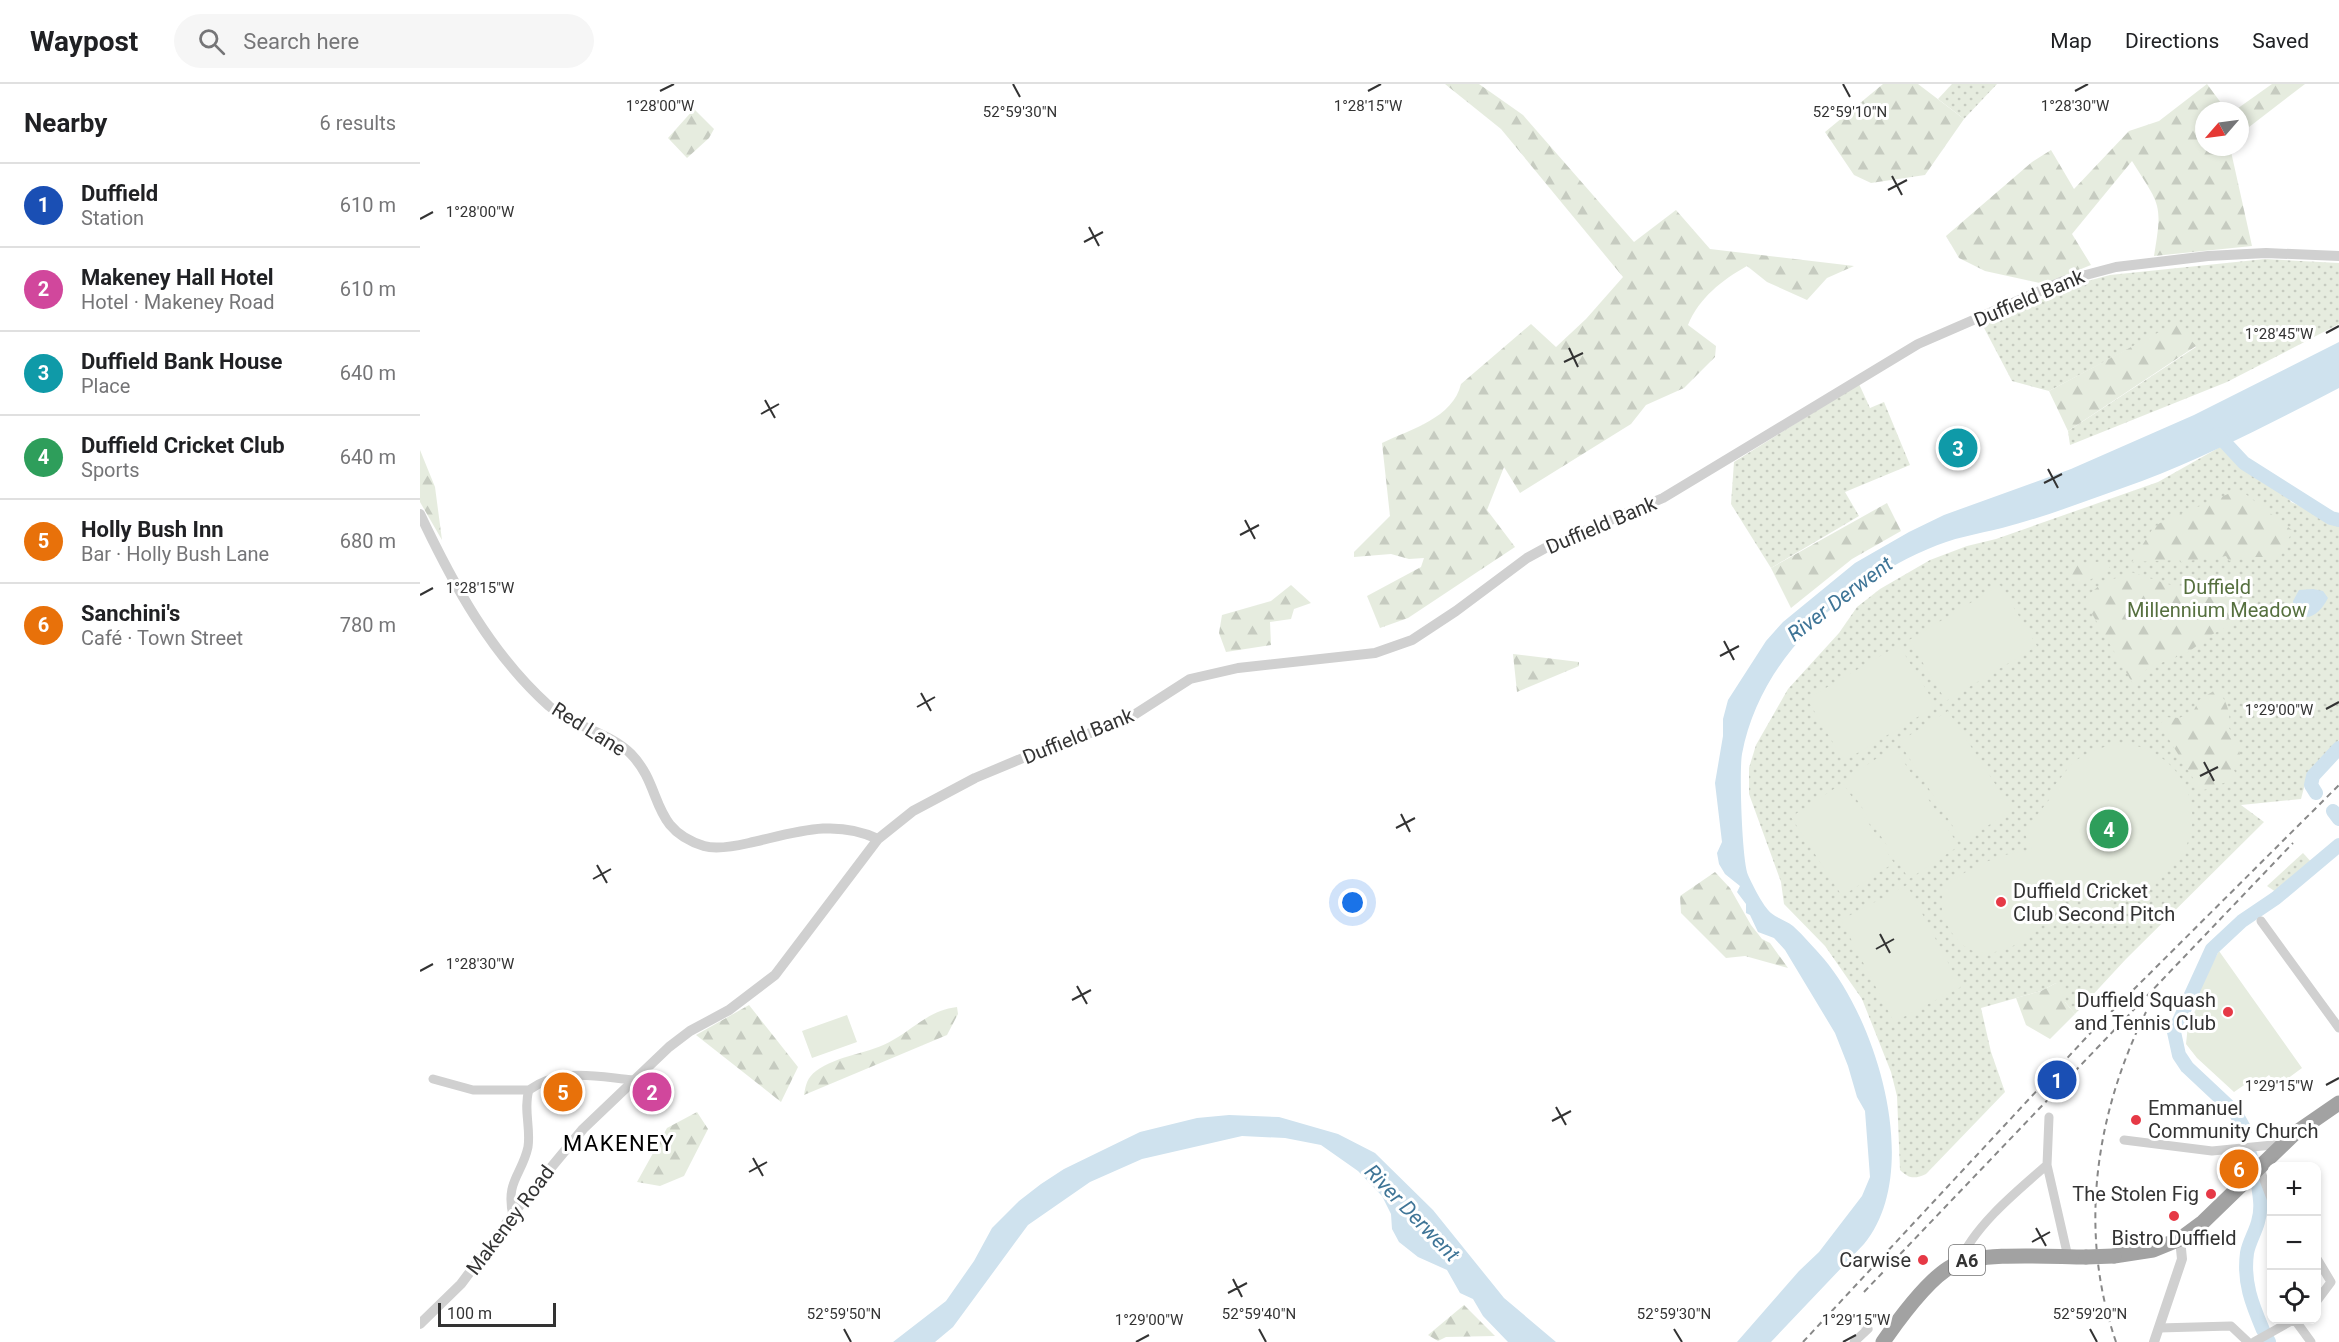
<!DOCTYPE html>
<html lang="en">
<head>
<meta charset="utf-8">
<style>
	body { margin:0; font-family:Roboto,sans-serif; background:#f6f6f6; color:#202124 }
	.controls { position:absolute; right:18px; bottom:18px; display:grid; overflow:hidden; border-radius:12px; box-shadow:0 3px 9px #0003 }
	.controls button { width:54px; height:54px; display:grid; place-items:center; padding:0; border:0; border-bottom:2px solid #e0e0e0; background:#fff; color:#202124; font:30px sans-serif }
	.compass { position:absolute; left:1775px; top:18px; width:54px; height:54px; border-radius:50%; background:#fff; box-shadow:0 3px 9px #0003; rotate:242deg }
	.scale { position:absolute; left:18px; bottom:15px; width:118px; box-sizing:border-box; padding-left:6px; border:3px solid #333; border-top:0; font-size:16px; line-height:21px; white-space:nowrap; color:#333; -webkit-text-stroke:4px #fff; paint-order:stroke }
	.you { position:absolute; left:933px; top:819px; width:21px; height:21px; margin:-15px; border:4px solid #fff; border-radius:50%; background:#1a73e8; box-shadow:0 0 0 9px #1a73e833 }
	.badge { display:grid; place-items:center; width:39px; height:39px; border-radius:50%; background:#111827; color:#fff; font-size:20px; font-weight:700 }
	.pin { position:absolute; translate:-50% -50%; border:3px solid #fff; box-shadow:0 2px 6px #0006 }
	.list { margin:0; padding:0; list-style:none }
	h2 { display:flex; justify-content:space-between; align-items:center; height:78px; margin:0; padding:0 24px; font-size:26px }
	h2 small { font-size:20px; font-weight:400; color:#757577 }
	.list li { display:grid; grid-template-columns:39px 1fr auto; gap:18px; align-items:center; box-sizing:border-box; height:84px; padding:0 24px; border-top:2px solid #e0e0e0 }
	.list b { display:block; font-size:22px; white-space:nowrap }
	.list p { margin:0; font-size:20px; white-space:nowrap; color:#757577 }
	.list em { font-size:20px; font-style:normal; color:#757577 }
	.icon { flex:none; width:33px; height:33px; fill:none; stroke:currentColor; stroke-width:2; stroke-linecap:round; stroke-linejoin:round }
	.map { position:relative; flex:none; width:1919px; height:1258px; overflow:hidden }
	header { display:flex; align-items:center; gap:36px; box-sizing:border-box; height:84px; padding:0 30px; background:#fff; border-bottom:2px solid #e0e0e0 }
	header strong { font-size:28px }
	nav { display:flex; gap:33px; margin-inline-start:auto; font-size:21px }
	.search { width:420px; height:54px; background:#f6f6f6; display:flex; align-items:center; gap:15px; box-sizing:border-box; padding:0 21px; border-radius:33px; color:#757577; font-size:22px }
	main { display:flex }
	aside { flex:1; background:#fff }
	.map>svg:first-child { display:block }
	.grass { fill:url(#grass-dots) }
	.forest { fill:url(#forest-firs) }
	.pitch { fill:#e6ecdf }
	.water { fill:#cfe2ee }
	.lines { fill:none; stroke-linecap:round; stroke-linejoin:round }
	.river { stroke:#cfe2ee; stroke-width:14 }
	.minor { stroke:#d0d0d0; stroke-width:9 }
	.tertiary { stroke:#d0d0d0; stroke-width:10 }
	.trunk { stroke:#a2a2a2; stroke-width:15 }
	.rail { stroke:#888; stroke-width:2; stroke-dasharray:6 4.5; stroke-linecap:butt }
	.trunk-bridge { stroke:#a2a2a2; stroke-width:15 }
	.ticks { fill:none; stroke:#333; stroke-width:2 }
	.poi-dot { fill:#e63946; stroke:#fff; stroke-width:2 }
	.labels { text-anchor:middle; dominant-baseline:central; stroke-width:6; stroke-linejoin:round; paint-order:stroke }
	.shield { fill:#fff; stroke:#707070; stroke-width:1.5 }
	.shield-label { font-size:18px; font-weight:bold; fill:#333 }
	.street-label { font-size:20px; fill:#333; stroke:#fff }
	.park-label { font-size:20px; fill:#56703f; stroke:#fff }
	.poi-label { font-size:20px; fill:#333; stroke:#fff; text-anchor:end }
	.water-label { font-size:21px; font-style:italic; fill:#3f7597; stroke:#fff }
	.quarter-label { font-size:22px; letter-spacing:1.5px; fill:#000; stroke:#fff }
	.ticks-label { font-size:15px; text-anchor:middle; fill:#333; stroke:#fff; stroke-width:6; stroke-linejoin:round; paint-order:stroke }
</style>
</head>
<body>
<header>
<strong>Waypost</strong>
<div class="search"><svg class="icon" aria-label="search" viewBox="0 0 24 24"><circle cx="10" cy="10" r="6"/><path d="M15 15l6 6"/></svg>Search here</div>
<nav><a>Map</a><a>Directions</a><a>Saved</a></nav>
</header>
<main>
<aside>
<h2>Nearby<small>6 results</small></h2>
<ul class="list">
<li><span class="badge" style="background:#1a4fb4">1</span><div><b>Duffield</b><p>Station</p></div><em>610 m</em></li>
<li><span class="badge" style="background:#d1479c">2</span><div><b>Makeney Hall Hotel</b><p>Hotel · Makeney Road</p></div><em>610 m</em></li>
<li><span class="badge" style="background:#0f9aa8">3</span><div><b>Duffield Bank House</b><p>Place</p></div><em>640 m</em></li>
<li><span class="badge" style="background:#2e9e5b">4</span><div><b>Duffield Cricket Club</b><p>Sports</p></div><em>640 m</em></li>
<li><span class="badge" style="background:#e8710a">5</span><div><b>Holly Bush Inn</b><p>Bar · Holly Bush Lane</p></div><em>680 m</em></li>
<li><span class="badge" style="background:#e8710a">6</span><div><b>Sanchini's</b><p>Café · Town Street</p></div><em>780 m</em></li>
</ul>
</aside>
<div class="map">
<svg width="1919" height="1258" viewBox="0 0 1919 1258">
	<defs>
		<pattern id="grass-dots" width="8" height="8" patternUnits="userSpaceOnUse" patternTransform="scale(1.5)"><rect width="8" height="8" fill="#e6ecdf"/><path d="M2 2h.1M6 6h.1" fill="none" stroke="#c6cbc0" stroke-width="1.8" stroke-linecap="round"/></pattern>
		<pattern id="forest-firs" width="22" height="20" patternUnits="userSpaceOnUse" patternTransform="scale(1.5)"><rect width="22" height="20" fill="#e6ecdf"/><path d="M5 1l3.5 6h-7zM16 11l3.5 6h-7z" fill="#c6cbc0"/></pattern>
	</defs>
	<rect width="100%" height="100%" fill="#fff"/>
	<!-- grass -->
	<path class="grass" d="M1532,0H1577L1544,35L1518,15Z
		M1845,175L1919,179V240L1807,298L1650,361L1648,347L1776,263L1756,240L1629,307L1592,297L1562,240L1600,226L1649,202L1690,191Z
		M1439,300L1450,324L1464,318L1490,381L1425,408L1439,432L1351,484L1311,420L1314,378Z
		M1800,363L1835,391L1861,406L1871,418L1919,439V656L1887,692L1881,715L1821,721L1844,738L1706,875L1655,930L1645,918L1636,899L1621,907L1561,924L1571,968L1585,1008L1506,1090C1495,1095 1489,1095 1480,1086L1477,1012L1471,988L1442,915L1405,862L1364,820L1361,798L1329,710V684L1336,661L1368,605L1419,549L1437,523L1460,505L1510,476L1547,462L1576,455L1738,398Z
		M1883,769L1893,780L1856,808L1847,802Z"/>
	<!-- forest -->
	<path class="forest" d="M1025,0H1059L1103,31L1214,158L1256,126L1290,165L1434,182L1407,194L1387,216L1347,198L1327,182C1302,196 1279,214 1268,241L1296,262L1295,273L1264,304L1226,321L1211,340L1100,409L1084,383L1067,426L1095,463L988,534L960,544L947,512L1001,483L1004,474L989,475L971,470L934,473V468L970,432L962,359C991,345 1033,334 1041,300L1111,240L1136,263L1166,235L1203,193L1081,45Z
		M1463,0H1498L1544,35L1505,91L1451,99L1434,91L1405,48Z
		M1787,0L1807,27H1784V63H1810L1832,162L1734,172C1743,118 1740,122 1712,77L1652,150L1671,181L1624,200L1565,187L1539,174L1526,152L1612,78L1631,66L1654,105L1709,47L1739,37Z
		M1852,0H1885L1820,50V27H1814Z
		M274,25L294,45L289,54L267,74L248,54Z
		M1756,239L1776,262L1648,347L1629,307Z
		M0,366L15,403L22,456L0,418Z
		M1815,407L1823,408L1873,447L1858,473H1818L1809,477L1806,472L1761,478L1760,476L1712,478L1733,444L1740,439Z
		M1467,419L1481,447L1432,475L1371,524L1351,484Z
		M1659,476L1662,481L1682,477L1690,483L1659,503L1652,493L1650,483Z
		M1711,488L1754,502L1792,500L1826,520V533L1793,550L1767,569L1728,584L1713,600L1671,528L1666,513L1681,500Z
		M871,501L891,519L874,525L871,535L850,538L851,561L806,568L799,549L802,531L851,517Z
		M1093,570L1159,578V582L1097,608Z
		M1797,605C1807,618 1811,628 1809,644L1816,655L1822,678L1814,686L1818,694L1781,707L1740,641L1745,633L1759,634L1773,628L1779,616Z
		M1295,788L1310,804L1331,841L1342,855L1350,859L1368,884L1325,872L1306,874L1261,829L1260,812Z
		M1636,899L1645,904V918L1655,930L1630,955L1606,941L1596,914L1621,907Z
		M329,921L378,983L361,1018L276,951Z
		M537,923L538,930L527,951L384,1011C386,1000 387,994 396,987C417,971 450,970 473,956C496,943 510,926 537,923Z
		M277,1028L288,1045L264,1092L240,1102L217,1098L247,1044Z
		M1044,1221L1075,1252L1026,1253L1018,1257L1008,1251Z"/>
	<!-- pitch -->
	<path class="pitch" d="M1580,501L1617,562L1526,617L1489,556Z
		M1479,561L1516,622L1424,677L1387,615Z
		M1528,627L1592,726L1543,758L1479,658Z
		M1690,661C1698,661 1709,660 1717,662C1768,676 1790,737 1756,779C1736,802 1703,812 1677,825L1642,805C1642,809 1643,816 1642,819C1639,826 1631,831 1626,837C1599,865 1554,889 1529,844C1521,830 1520,820 1524,804C1539,788 1591,763 1613,768L1604,748L1632,712L1635,701L1653,678L1670,668Z
		M1474,663L1539,762L1489,795L1424,696Z
		M1423,699L1474,779L1422,812L1371,733Z
		M1487,801L1541,903L1474,938L1421,836Z
		M1799,867L1882,984L1867,995L1864,992L1855,998L1849,991L1834,1002L1830,997L1814,1008L1777,974L1766,960L1768,941L1781,915L1777,908Z
		M427,931L437,958L392,974L382,947Z"/>
	<!-- water -->
	<path class="water" d="M1919,258V304C1855,337 1790,371 1722,397C1676,413 1629,432 1582,444C1557,450 1532,454 1508,465C1422,502 1340,574 1322,670C1319,687 1322,777 1328,791C1333,802 1343,822 1351,829C1357,834 1366,837 1373,842C1384,852 1394,864 1404,875C1458,939 1503,1089 1444,1160L1351,1258H1317L1379,1187L1399,1168L1442,1112L1450,1093L1445,1027L1437,1013L1428,982L1415,949L1365,866L1354,854L1338,848L1330,831L1326,829V820L1317,808L1320,802L1305,790L1299,780L1297,769L1302,758L1295,699L1303,652V635L1308,616L1346,557L1363,538L1435,479L1489,448L1524,431L1651,385L1774,331Z
		M1893,505L1903,507L1908,514C1900,529 1890,539 1873,529V517L1879,506Z
		M809,1031L859,1033L918,1050L955,1069L1013,1126L1084,1214L1136,1258H1088L1063,1232L1053,1215L1040,1209L1027,1186L998,1173L979,1158L972,1145L971,1130L962,1112L938,1087L901,1061L865,1054L822,1052L722,1075L670,1098L608,1141L533,1243L515,1258H473L526,1217L554,1177L572,1144L599,1117L621,1100L644,1085L720,1048L777,1034Z"/>
	<g class="lines">
		<!-- river -->
		<path class="river" d="M1797,350L1824,379L1911,434L1919,436
			M1896,709L1891,701L1893,692L1919,664
			M1913,727L1919,735
			M1825,1046L1815,1028L1767,983L1759,971L1754,948L1792,865L1822,837L1856,814L1919,761
			M1830,1070L1832,1078
			M1838,1101C1840,1114 1842,1125 1838,1138C1835,1149 1829,1158 1827,1169C1823,1198 1832,1220 1843,1246
			M1848,1256L1849,1258"/>
		<!-- minor -->
		<path class="minor" d="M1841,837L1919,944
			M13,995L53,1006H109
			M1629,1033L1627,1081L1648,1173
			M1704,1056L1792,1067L1863,1060
			M1839,1083L1852,1117
			M93,1132C85,1097 102,1091 108,1063C111,1044 103,1024 109,1006C141,983 178,993 214,996
			M1896,1173L1911,1198L1896,1218
			M1539,1179C1554,1142 1597,1107 1627,1081
			M1875,1236L1891,1258
			M1739,1244L1811,1242L1828,1258
			M1434,1258L1448,1245L1442,1238
			M1834,1258L1873,1236"/>
		<!-- tertiary -->
		<path class="tertiary" d="M0,430C33,500 71,570 129,622C154,643 191,649 211,670C244,704 229,745 284,762C297,766 316,762 329,759C374,749 414,734 458,755
			M0,1240L41,1200L100,1121L163,1045L249,963L270,947L309,926L355,891L458,755L493,727L555,694L629,663L703,638L770,595L818,584L955,569L992,556L1036,527L1107,474L1129,462L1243,414L1498,260L1643,197L1696,183L1788,172L1846,169L1919,172
			M1734,1258L1762,1175L1760,1155"/>
		<!-- trunk -->
		<path class="trunk" d="M1694,1172L1733,1166L1760,1155L1783,1138L1874,1050L1919,1019
			M1463,1258C1479,1235 1508,1195 1532,1182C1561,1167 1632,1173 1666,1173"/>
		<!-- rail -->
		<path class="rail" d="M1444,1208L1873,759
			M1383,1258L1677,942L1919,701
			M1696,1258C1658,1148 1675,1031 1726,928"/>
		<!-- trunk-bridge -->
		<path class="trunk-bridge" d="M1666,1173L1694,1172"/>
	</g>
	<!-- ticks -->
	<path class="ticks" d="M593,0L600,13M1423,0L1430,13M240,7L254,0M948,7L961,0M1655,7L1668,0M1472,92L1482,111M1468,106L1487,96M0,135L13,128M669,143L679,162M664,158L683,148M1906,249L1919,242M1149,264L1158,283M1144,278L1163,269M345,316L355,334M341,330L359,320M1628,385L1638,404M1624,399L1642,390M825,436L835,455M820,451L839,441M0,511L13,504M1304,557L1314,576M1300,572L1319,562M501,609L511,627M497,623L515,613M1906,625L1919,618M1784,678L1794,697M1780,692L1798,683M981,730L990,748M976,744L995,734M177,781L187,799M173,795L191,785M1460,850L1470,869M1456,865L1474,855M0,887L13,880M657,902L667,920M652,916L671,906M1906,1001L1919,994M1136,1023L1146,1041M1132,1037L1151,1027M333,1074L343,1092M329,1088L347,1078M1616,1144L1626,1162M1612,1158L1630,1148M813,1195L822,1213M808,1209L827,1199M424,1245L431,1258M839,1245L846,1258M1254,1245L1262,1258M1670,1245L1677,1258M716,1258L729,1251M1423,1258L1436,1251"/>
	<!-- markers -->
	<g class="poi-dot">
		<circle cx="1581" cy="818" r="6"/>
		<circle cx="1808" cy="928" r="6"/>
		<circle cx="1716" cy="1036" r="6"/>
		<circle cx="1791" cy="1110" r="6"/>
		<circle cx="1754" cy="1132" r="6"/>
		<circle cx="1503" cy="1176" r="6"/>
	</g>
	<g class="labels">
		<!-- shield labels -->
		<rect class="shield" x="1529" y="1161" width="36" height="30" rx="4.5"/>
		<g class="shield-label">
			<text x="1547" y="1176">A6</text>
		</g>
		<!-- street labels -->
		<g class="street-label">
			<text transform="translate(1609 214) rotate(-23)">Duffield Bank</text>
			<text transform="translate(1181 441) rotate(-23)">Duffield Bank</text>
			<text transform="translate(169 645) rotate(32)">Red Lane</text>
			<text transform="translate(658 652) rotate(-22)">Duffield Bank</text>
			<text transform="translate(90 1136) rotate(-53)">Makeney Road</text>
		</g>
		<!-- park labels -->
		<g class="park-label">
			<text x="1797" y="503">Duffield<tspan x="1797" dy="23">Millennium Meadow</tspan></text>
		</g>
		<!-- poi labels -->
		<g class="poi-label">
			<text x="1593" y="807" text-anchor="start">Duffield Cricket<tspan x="1593" dy="23">Club Second Pitch</tspan></text>
			<text x="1796" y="916">Duffield Squash<tspan x="1796" dy="23">and Tennis Club</tspan></text>
			<text x="1728" y="1024" text-anchor="start">Emmanuel<tspan x="1728" dy="23">Community Church</tspan></text>
			<text x="1779" y="1110">The Stolen Fig</text>
			<text x="1754" y="1154" text-anchor="middle">Bistro Duffield</text>
			<text x="1491" y="1176">Carwise</text>
		</g>
		<!-- water labels -->
		<g class="water-label">
			<text transform="translate(1420 515) rotate(-37)">River Derwent</text>
			<text transform="translate(992 1129) rotate(46)">River Derwent</text>
		</g>
		<!-- quarter labels -->
		<g class="quarter-label">
			<text x="199" y="1059">MAKENEY</text>
		</g>
	</g>
	<g class="ticks-label">
		<text x="240" y="27">1°28'00"W</text>
		<text x="948" y="27">1°28'15"W</text>
		<text x="1655" y="27">1°28'30"W</text>
		<text x="600" y="33">52°59'30"N</text>
		<text x="1430" y="33">52°59'10"N</text>
		<text x="60" y="133">1°28'00"W</text>
		<text x="1859" y="255">1°28'45"W</text>
		<text x="60" y="509">1°28'15"W</text>
		<text x="1859" y="631">1°29'00"W</text>
		<text x="60" y="885">1°28'30"W</text>
		<text x="1859" y="1007">1°29'15"W</text>
		<text x="424" y="1235">52°59'50"N</text>
		<text x="839" y="1235">52°59'40"N</text>
		<text x="1254" y="1235">52°59'30"N</text>
		<text x="1670" y="1235">52°59'20"N</text>
		<text x="729" y="1241">1°29'00"W</text>
		<text x="1436" y="1241">1°29'15"W</text>
	</g>
</svg>
<div class="controls">
<button>+</button>
<button>−</button>
<button><svg class="icon" aria-label="locate" viewBox="0 0 24 24"><circle cx="12" cy="12" r="6"/><path d="M12 2v4M12 18v4M2 12h4M18 12h4"/></svg></button>
</div>
<svg class="compass" viewBox="-18 -18 36 36"><path d="M0-13l5 13h-10z" fill="#e53935"/><path d="M0 13l5-13h-10z" fill="#757577"/></svg>
<div class="scale">100 m</div>
<div class="you"></div>
<div class="pin badge" style="left:1637px;top:996px;background:#1a4fb4">1</div>
<div class="pin badge" style="left:232px;top:1008px;background:#d1479c">2</div>
<div class="pin badge" style="left:1538px;top:364px;background:#0f9aa8">3</div>
<div class="pin badge" style="left:1689px;top:745px;background:#2e9e5b">4</div>
<div class="pin badge" style="left:143px;top:1008px;background:#e8710a">5</div>
<div class="pin badge" style="left:1819px;top:1085px;background:#e8710a">6</div>
</div>
</main>
</body>
</html>
